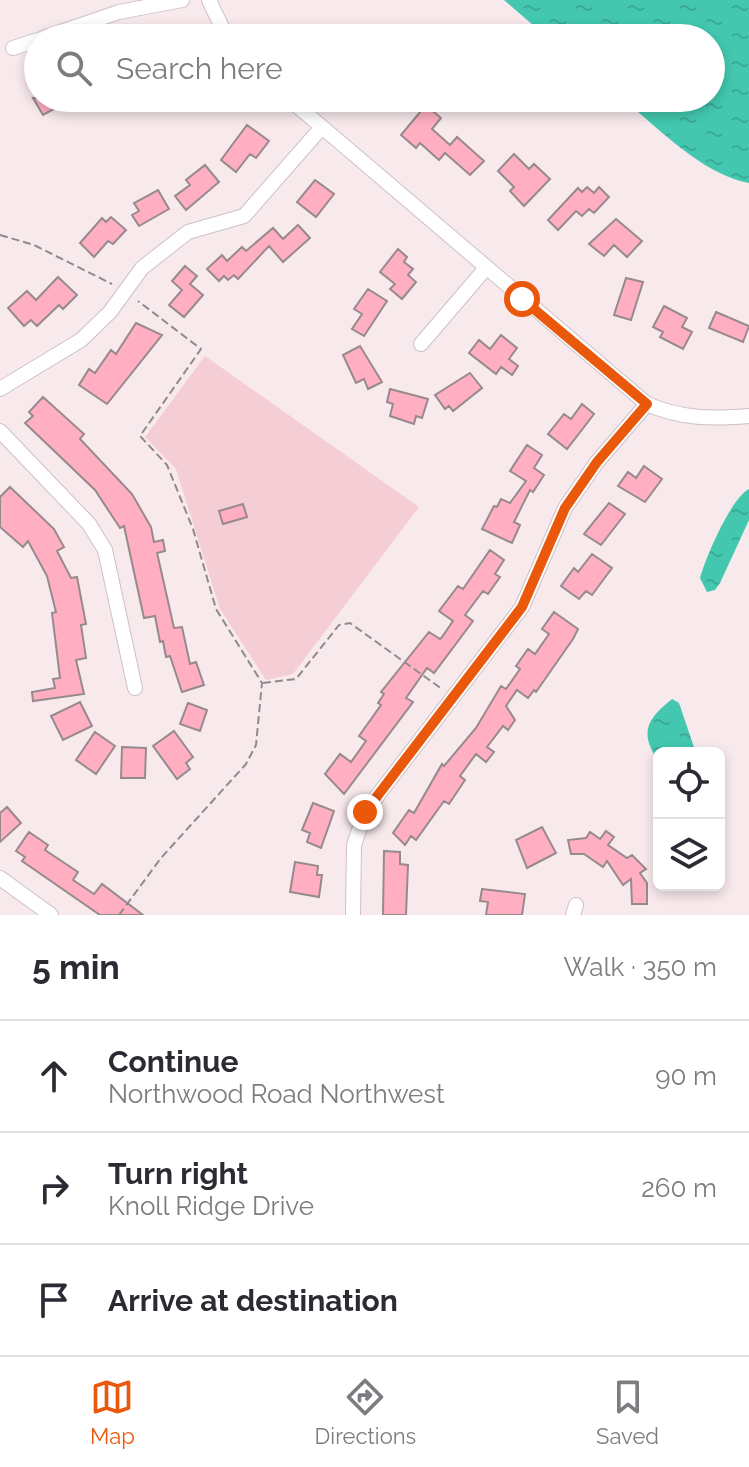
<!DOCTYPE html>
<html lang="en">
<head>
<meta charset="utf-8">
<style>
	body { margin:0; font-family:Raleway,sans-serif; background:#f2f2f3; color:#2b2b33 }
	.controls { position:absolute; right:24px; bottom:24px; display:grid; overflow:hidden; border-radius:12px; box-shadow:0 4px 12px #0003 }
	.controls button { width:72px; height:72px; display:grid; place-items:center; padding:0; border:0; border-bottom:2px solid #e1e1e2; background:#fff; color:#2b2b33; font:40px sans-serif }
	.stop { position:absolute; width:24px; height:24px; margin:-18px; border:6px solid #ea580c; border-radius:50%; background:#fff }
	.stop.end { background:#ea580c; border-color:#fff; box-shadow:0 2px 8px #0008 }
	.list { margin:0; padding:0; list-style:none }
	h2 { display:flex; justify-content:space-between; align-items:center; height:104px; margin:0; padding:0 32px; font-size:34px }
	h2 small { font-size:26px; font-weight:400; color:#7c7c81 }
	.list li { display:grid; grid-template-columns:52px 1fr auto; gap:24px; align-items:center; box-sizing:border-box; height:112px; padding:0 32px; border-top:2px solid #e1e1e2 }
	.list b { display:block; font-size:30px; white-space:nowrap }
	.list p { margin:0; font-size:26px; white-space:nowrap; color:#7c7c81 }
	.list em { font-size:26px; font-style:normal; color:#7c7c81 }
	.icon { flex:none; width:44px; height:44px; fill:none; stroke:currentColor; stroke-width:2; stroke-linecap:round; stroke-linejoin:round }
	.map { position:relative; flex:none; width:749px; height:915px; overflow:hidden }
	.search { position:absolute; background:#fff; box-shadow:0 4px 12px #0003; left:24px; right:24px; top:24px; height:88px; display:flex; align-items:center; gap:20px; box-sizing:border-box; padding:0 28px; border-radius:44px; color:#7c7c81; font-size:30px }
	.sheet { height:440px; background:#fff }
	nav { display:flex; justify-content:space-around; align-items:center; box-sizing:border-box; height:112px; border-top:2px solid #e1e1e2; background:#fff; font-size:22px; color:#7c7c81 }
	nav a { display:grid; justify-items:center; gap:4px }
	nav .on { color:#ea580c }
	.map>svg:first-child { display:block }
	.green { fill:#f5cdd5 }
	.water { fill:url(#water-ripples) }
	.building { fill:#ffafc1; stroke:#978a8c; stroke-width:2 }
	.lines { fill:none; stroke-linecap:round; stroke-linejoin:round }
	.minor-casing { stroke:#cfc1c3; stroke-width:16 }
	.path { stroke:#93898b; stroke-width:2; stroke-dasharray:8 4; stroke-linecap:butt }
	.minor { stroke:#fff; stroke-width:14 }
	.route { stroke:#ea580c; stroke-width:10 }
</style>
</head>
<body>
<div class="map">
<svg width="749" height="915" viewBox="0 0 749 915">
	<defs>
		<pattern id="water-ripples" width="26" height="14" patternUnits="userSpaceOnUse" patternTransform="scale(2)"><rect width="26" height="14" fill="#43c8af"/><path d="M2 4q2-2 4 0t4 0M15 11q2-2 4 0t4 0" fill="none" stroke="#3aab96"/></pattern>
	</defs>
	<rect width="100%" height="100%" fill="#f8e9ec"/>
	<!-- green -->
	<path class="green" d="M205,356L419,507L293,674L266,680L220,609L176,469L145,437Z"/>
	<!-- water -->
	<path class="water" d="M504,0H749V183C701,174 658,127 621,98H711V38H548Z
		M749,489V520L720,583L715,590L707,592L700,578C706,557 731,498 749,489Z
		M672,699L679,703L696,753H659V762C639,733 646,720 672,699Z"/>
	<!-- building -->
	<path class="building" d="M33,98H74L43,115Z
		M426,105L441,118L432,129L450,145L457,137L484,161L470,175L445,153L439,160L420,143L416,148L401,135Z
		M247,125L269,141L256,158L250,154L236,172L221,160Z
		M514,154L529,169L534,164L550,179L524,206L510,191L514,187L498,171Z
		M205,165L219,182L186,210L175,196L190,185L186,180Z
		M315,180L334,194L316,217L297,202Z
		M587,187L594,193L599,187L609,197L594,213L589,209L582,216L576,211L558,230L548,220L578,188L582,192Z
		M158,190L169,209L139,226L132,215L139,211L134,203Z
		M111,217L126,230L113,244L108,241L94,257L80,243L102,218L106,222Z
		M616,219L642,241L627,257L614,245L604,256L589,244Z
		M298,225L310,238L283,262L269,246L238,279L234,275L228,280L224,276L219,281L207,269L222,255L227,261L242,247L246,251L273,228L283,239Z
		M398,249L407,257L404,262L413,269L408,275L416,282L402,299L390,289L395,284L380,272Z
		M185,266L197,276L190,284L203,295L184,317L169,305L182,290L172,281Z
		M58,277L77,295L63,309L59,305L37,326L31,320L24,326L8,308L27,291L36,300Z
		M626,278L643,282L631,320L614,315Z
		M368,289L387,301L364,336L352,329L362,314L354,309Z
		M664,306L687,318L682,327L692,332L683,349L660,337L663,332L653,327Z
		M716,312L749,326L743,342L709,328Z
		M136,323L162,335L107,404L79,385L89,369L95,373L111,350L116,354Z
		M501,335L517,348L509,359L518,366L512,375L501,367L496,374L469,353L479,340L490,349Z
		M360,346L382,382L368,389L364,379L356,383L343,355Z
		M470,373L482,388L453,411L449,406L445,409L435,395Z
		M390,389L428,399L422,418L416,416L414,424L390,416L393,404L387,402Z
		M43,397L84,434L80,439L132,494L151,527L154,542L163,540L165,551L157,553L158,557L174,628L182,627L190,664L196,662L204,685L182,692L170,656L166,657L163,641L160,642L155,616L144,618L124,526L120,528L95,490L25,423L33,416L29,412Z
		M582,404L594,414L567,449L548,434L564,414L571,419Z
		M527,445L542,455L534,468L544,475L533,492L530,490L514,522L520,525L512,543L482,529L494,506L497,507L501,499L510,503L526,481L510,471Z
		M644,466L662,479L645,502L618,486L628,472L636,478Z
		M10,487L54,529L64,547L57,551L71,578L77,577L86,624L81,625L86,658L76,660L84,694L33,701L32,692L55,688L53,679L60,678L52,613L56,612L47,576L28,541L23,547L0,527V497Z
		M609,503L625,514L601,545L584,534Z
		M243,504L247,517L223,524L219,511Z
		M490,550L504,560L495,574L500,577L488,594L483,591L465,615L473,621L434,673L427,668L406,698L413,702L344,794L325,774L340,754L351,762L366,741L359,736L381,705L378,703L384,694L381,692L429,632L440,639L442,637L453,621L439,611L458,586L463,589Z
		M592,554L612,568L592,595L586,591L579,599L561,586L574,568L578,572Z
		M554,612L578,629L573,639L536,692L534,690L528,698L517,690L506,706L515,720L508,730L503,726L487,747L494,752L486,762L476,754L460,776L465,780L449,804L444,801L416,840L411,836L405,845L393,833L409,810L414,813L442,764L444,766L476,728L501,686L506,689L520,669L516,666L528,649L535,654L549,634L542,629Z
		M80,702L92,726L63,740L51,716Z
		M188,703L207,710L200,731L180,724Z
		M174,731L193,757L186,763L190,769L177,779L153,746Z
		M95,732L115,746L96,774L76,760Z
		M122,747L146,748L145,778H121Z
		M313,803L334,811L321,848L307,842L310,833L302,830Z
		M7,807L21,823L0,842V813Z
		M542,827L556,853L527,868L516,840Z
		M606,831L614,837L608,845L627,858L632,855L646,869L640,873L647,883V904H632L631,879L623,885L607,861L603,867L584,854H571L568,840L586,838L590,832L600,839Z
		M29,832L48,845L45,850L78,872L73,880L94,894L102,884L143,915H100L22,861L25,857L16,851Z
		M384,851L400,852V864L408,865L406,915H383Z
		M295,862L318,866L317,875H322L319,897L290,892Z
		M482,889L525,894L522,915H486L488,902L480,901Z"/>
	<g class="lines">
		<!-- minor casing -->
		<g class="minor-casing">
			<path id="minor" d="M209,0L227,38
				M43,38L119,12L182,0
				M13,48L38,40
				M288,98L647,404C681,419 713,419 749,416
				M421,344L486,268
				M0,389L81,340L110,312L142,268L188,232L244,216L322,127
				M0,431L89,524L105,550L135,688
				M0,878L51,915
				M353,915L354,845L365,812L522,607L565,508L597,462L647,404
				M573,915L576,905"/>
		</g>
		<!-- path -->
		<path class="path" d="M0,235L34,245L112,284
			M263,683L296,679L339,625L350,623L442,689
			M119,915L161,858L246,764L256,745L262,683L216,609L193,529L167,465L140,436L201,349L138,301"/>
		<!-- minor -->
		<use href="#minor" class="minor"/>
	</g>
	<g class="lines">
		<!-- route -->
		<path class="route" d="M365,812L522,607L565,508L597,462L647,404L522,299"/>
	</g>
</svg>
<div class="controls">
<button><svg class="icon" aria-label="locate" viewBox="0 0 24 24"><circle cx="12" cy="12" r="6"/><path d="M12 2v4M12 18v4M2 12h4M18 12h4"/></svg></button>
<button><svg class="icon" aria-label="layers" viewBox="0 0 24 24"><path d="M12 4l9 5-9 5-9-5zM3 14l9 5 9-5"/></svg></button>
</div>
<div class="stop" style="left:522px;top:299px"></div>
<div class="stop end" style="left:365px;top:812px"></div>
<div class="search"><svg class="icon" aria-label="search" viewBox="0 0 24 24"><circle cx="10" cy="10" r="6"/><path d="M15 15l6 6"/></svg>Search here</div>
</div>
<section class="sheet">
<h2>5 min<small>Walk · 350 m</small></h2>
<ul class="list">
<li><svg class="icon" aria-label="ahead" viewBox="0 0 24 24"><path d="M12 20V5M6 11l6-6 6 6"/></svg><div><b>Continue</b><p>Northwood Road Northwest</p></div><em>90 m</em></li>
<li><svg class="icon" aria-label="right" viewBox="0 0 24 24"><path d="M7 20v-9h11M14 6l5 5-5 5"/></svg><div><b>Turn right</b><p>Knoll Ridge Drive</p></div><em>260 m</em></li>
<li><svg class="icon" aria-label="arrive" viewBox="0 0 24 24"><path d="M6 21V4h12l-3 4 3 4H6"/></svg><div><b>Arrive at destination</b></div></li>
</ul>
</section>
<nav>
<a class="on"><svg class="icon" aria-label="map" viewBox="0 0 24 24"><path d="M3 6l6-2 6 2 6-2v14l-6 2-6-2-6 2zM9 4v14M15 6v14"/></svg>Map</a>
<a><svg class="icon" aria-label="directions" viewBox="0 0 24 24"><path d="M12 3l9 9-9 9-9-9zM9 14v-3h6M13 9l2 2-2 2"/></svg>Directions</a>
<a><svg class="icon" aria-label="saved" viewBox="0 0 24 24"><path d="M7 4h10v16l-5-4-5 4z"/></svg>Saved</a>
</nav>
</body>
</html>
